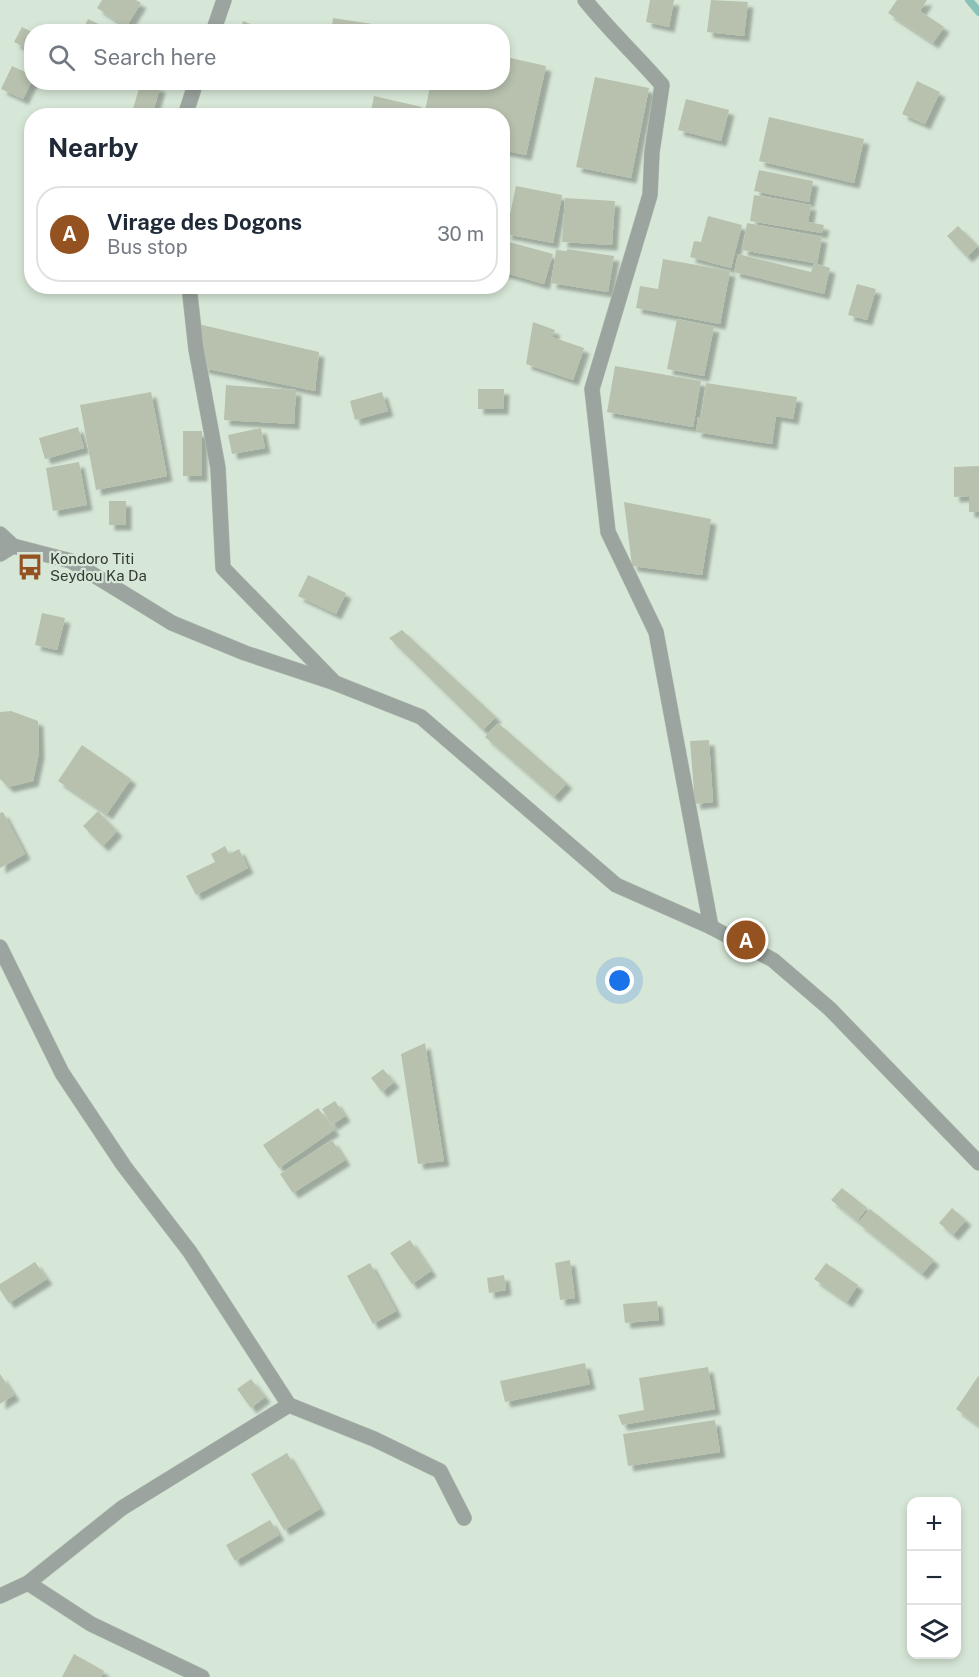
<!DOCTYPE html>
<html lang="en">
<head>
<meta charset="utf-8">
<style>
	body { margin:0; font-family:"Public Sans",sans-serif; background:#f6f6f7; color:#1f2937 }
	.controls { position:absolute; right:18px; bottom:18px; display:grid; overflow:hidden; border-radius:12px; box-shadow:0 3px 9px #0003 }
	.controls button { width:54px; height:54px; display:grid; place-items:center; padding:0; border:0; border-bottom:2px solid #e0e1e3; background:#fff; color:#1f2937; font:30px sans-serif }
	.you { position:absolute; left:620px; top:981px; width:21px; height:21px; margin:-15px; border:4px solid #fff; border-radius:50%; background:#1a73e8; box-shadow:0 0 0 9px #1a73e833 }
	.badge { display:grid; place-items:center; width:39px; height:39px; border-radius:50%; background:#945220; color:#fff; font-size:20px; font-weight:700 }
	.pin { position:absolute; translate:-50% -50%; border:3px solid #fff; box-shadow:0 2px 6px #0006 }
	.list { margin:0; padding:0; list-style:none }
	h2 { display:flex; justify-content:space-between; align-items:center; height:78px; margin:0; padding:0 24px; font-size:26px }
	h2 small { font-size:20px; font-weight:400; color:#747a83 }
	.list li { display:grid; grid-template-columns:39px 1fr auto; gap:18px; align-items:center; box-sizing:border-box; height:96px; margin:0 12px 12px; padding:0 12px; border:2px solid #e0e1e3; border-radius:24px }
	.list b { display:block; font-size:22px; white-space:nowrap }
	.list p { margin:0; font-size:20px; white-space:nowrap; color:#747a83 }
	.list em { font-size:20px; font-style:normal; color:#747a83 }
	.icon { flex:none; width:33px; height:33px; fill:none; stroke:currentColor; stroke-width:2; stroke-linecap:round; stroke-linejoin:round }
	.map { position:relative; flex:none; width:979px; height:1677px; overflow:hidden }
	.search { position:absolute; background:#fff; box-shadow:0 3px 9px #0003; left:24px; top:24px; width:486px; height:66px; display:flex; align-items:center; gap:15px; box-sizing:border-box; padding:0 21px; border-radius:24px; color:#747a83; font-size:22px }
	.panel { position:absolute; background:#fff; box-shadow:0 3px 9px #0003; left:24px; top:108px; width:486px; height:186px; border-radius:24px }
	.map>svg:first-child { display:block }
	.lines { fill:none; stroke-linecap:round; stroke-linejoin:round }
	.stream { stroke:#8bc2b8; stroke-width:8 }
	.building { fill:#b8c1ae; filter:url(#shadow) }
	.minor-casing { stroke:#b6c4b6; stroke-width:16 }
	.tertiary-casing { stroke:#b6c4b6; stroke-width:16 }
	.minor { stroke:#9ba49f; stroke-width:15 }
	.tertiary { stroke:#9ba49f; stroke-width:15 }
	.labels { text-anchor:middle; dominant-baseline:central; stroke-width:4.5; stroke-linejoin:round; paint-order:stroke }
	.poi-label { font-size:15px; fill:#333933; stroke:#d7e7d7; text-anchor:start }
</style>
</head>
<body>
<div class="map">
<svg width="979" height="1677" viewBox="0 0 979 1677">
	<defs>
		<filter id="shadow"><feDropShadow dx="5.5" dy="5.5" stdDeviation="1.5" flood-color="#0004"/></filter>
	</defs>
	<rect width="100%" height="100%" fill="#d7e7d7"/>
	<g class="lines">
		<!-- stream -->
		<path class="stream" d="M969,0L979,12"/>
	</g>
	<!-- building -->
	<path class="building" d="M102,0H136L141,3L126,27L97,8Z
		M650,0H674L669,27L646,22Z
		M711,0L748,2L744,36L707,32Z
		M897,0H927L920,11L944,27L933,43L888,13Z
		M333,18L392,27L391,32H331Z
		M88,19L116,32H82Z
		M243,21L269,31V32H239Z
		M22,27L32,32V42L27,49L14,42Z
		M502,56L546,66L526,155L502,150V116H424L431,82H502Z
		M12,66L32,75V81L23,99L1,89Z
		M595,77L649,88L631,178L576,167Z
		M917,81L940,92L925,124L902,114Z
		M141,82L160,87L152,116L132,112Z
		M374,96L422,107L420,116H370Z
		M686,99L729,110L721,141L678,130Z
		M769,117L864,139L854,183L759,161Z
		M759,170L813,181L809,202L754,191Z
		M516,186L562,195L553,243L506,234Z
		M754,195L811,205L808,222L824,225L822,233L750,221Z
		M565,198L615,201L612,245L562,242Z
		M708,216L742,225L731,268L690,257L694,241L701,242Z
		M747,223L822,237L817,264L830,268L824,294L734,272L738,254L811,272L814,263L742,250Z
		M958,226L978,246L967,257L947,236Z
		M502,240L553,254L544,284L502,272Z
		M567,249L614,256L608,292L551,283L556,250L567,251Z
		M663,259L730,271L720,324L636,308L640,286L658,289Z
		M857,284L876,289L867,320L848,315Z
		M677,319L714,327L704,376L667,369Z
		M533,322L555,330L552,337L584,348L573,380L526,364Z
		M198,324L319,352L315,391L203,368Z
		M615,366L701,381L693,427L607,412Z
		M706,383L797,397L793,419L776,416L772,444L696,432L698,417H701Z
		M226,385L296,390L294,424L224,420Z
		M478,389H504L503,409H478Z
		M151,392L167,476L96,490L80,405Z
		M382,392L388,411L355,420L350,401Z
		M78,427L84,448L45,459L39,438Z
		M261,428L265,448L232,454L228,435Z
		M183,431H202V476H183Z
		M79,462L87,505L53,511L46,468Z
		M979,466V512H969V496L954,497V467Z
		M109,501H126V525H109Z
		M624,502L711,519L702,575L632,566Z
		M308,575L346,593L336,614L298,596Z
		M42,613L65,618L57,650L35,645Z
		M402,630L496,717L483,730L389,638Z
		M11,711L38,721L39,753L33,781L8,787L0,779V712Z
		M498,723L567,783L554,797L485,737Z
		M709,740L713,802L695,804L690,741Z
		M82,745L131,779L107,814L58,781Z
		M98,811L117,831L103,846L83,826Z
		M3,812L25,854L0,868V813Z
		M225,846L229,854L239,849L248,868L196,895L186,876L215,862L211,854Z
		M425,1043L444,1161L418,1164L401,1054Z
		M383,1069L394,1082L382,1092L371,1078Z
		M335,1101L345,1116L332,1125L322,1109Z
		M318,1108L334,1130L279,1168L263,1145Z
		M332,1140L345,1160L293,1193L280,1174Z
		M842,1188L867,1208L857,1221L831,1200Z
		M952,1208L966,1220L953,1235L939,1223Z
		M870,1209L934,1260L922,1274L858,1223Z
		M410,1240L431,1271L412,1284L390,1253Z
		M570,1260L575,1298L560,1300L555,1263Z
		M35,1262L47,1279L9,1303L0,1290V1284Z
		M370,1263L396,1311L373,1324L347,1276Z
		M826,1263L858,1285L847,1302L814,1279Z
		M504,1275L506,1290L489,1293L487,1278Z
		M657,1301L659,1320L625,1323L623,1304Z
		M585,1363L590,1384L505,1402L500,1381Z
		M708,1367L715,1409L622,1425L618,1415L644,1410L639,1378Z
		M0,1374L14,1395L0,1404Z
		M979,1375V1426L956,1409Z
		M251,1379L265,1397L251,1408L237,1389Z
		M715,1420L720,1452L628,1466L623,1434Z
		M287,1453L320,1509L284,1530L251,1474Z
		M270,1520L279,1535L235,1561L226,1545Z
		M74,1654L104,1671L101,1677H62Z"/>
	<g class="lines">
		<!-- minor casing -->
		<g class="minor-casing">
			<path id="minor" d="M585,0C609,30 637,56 662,85L652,152L650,195L592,389L608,532L656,632L711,927
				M213,32L224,0
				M185,116L196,82
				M189,286L196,349L218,468L223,568L335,683
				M0,554L13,546
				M0,947L62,1073L124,1166L190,1252L289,1405L374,1439L440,1471L464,1518
				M28,1583L91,1624L202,1677
				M0,1596L28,1583L122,1508L289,1405"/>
		</g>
		<!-- tertiary casing -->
		<g class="tertiary-casing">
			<path id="tertiary" d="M0,534L13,546L71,561L172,623L245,653L335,683L421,717L616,885L711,927L773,960L830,1009L979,1163"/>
		</g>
		<!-- minor -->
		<use href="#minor" class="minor"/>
		<!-- tertiary -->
		<use href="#tertiary" class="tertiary"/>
	</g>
	<!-- icons -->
	<defs>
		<g id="bus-bare" transform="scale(2.07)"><path d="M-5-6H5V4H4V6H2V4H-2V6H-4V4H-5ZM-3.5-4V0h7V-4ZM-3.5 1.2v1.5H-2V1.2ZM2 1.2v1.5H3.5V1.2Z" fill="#945220" stroke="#d7e7d7" stroke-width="2.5" paint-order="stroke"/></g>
	</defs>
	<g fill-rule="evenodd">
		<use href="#bus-bare" x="30" y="567"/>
	</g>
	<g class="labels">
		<!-- poi labels -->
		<g class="poi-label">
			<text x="50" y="558">Kondoro Titi<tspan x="50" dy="17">Seydou Ka Da</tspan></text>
		</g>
	</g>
</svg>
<div class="controls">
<button>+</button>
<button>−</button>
<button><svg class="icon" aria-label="layers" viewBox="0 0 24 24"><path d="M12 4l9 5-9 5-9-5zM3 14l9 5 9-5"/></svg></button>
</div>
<div class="you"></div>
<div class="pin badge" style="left:746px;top:940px">A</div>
<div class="search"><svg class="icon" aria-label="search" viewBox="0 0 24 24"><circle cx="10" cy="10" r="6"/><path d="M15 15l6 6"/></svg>Search here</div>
<section class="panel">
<h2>Nearby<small></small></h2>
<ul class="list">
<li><span class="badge">A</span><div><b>Virage des Dogons</b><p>Bus stop</p></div><em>30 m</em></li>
</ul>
</section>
</div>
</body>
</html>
